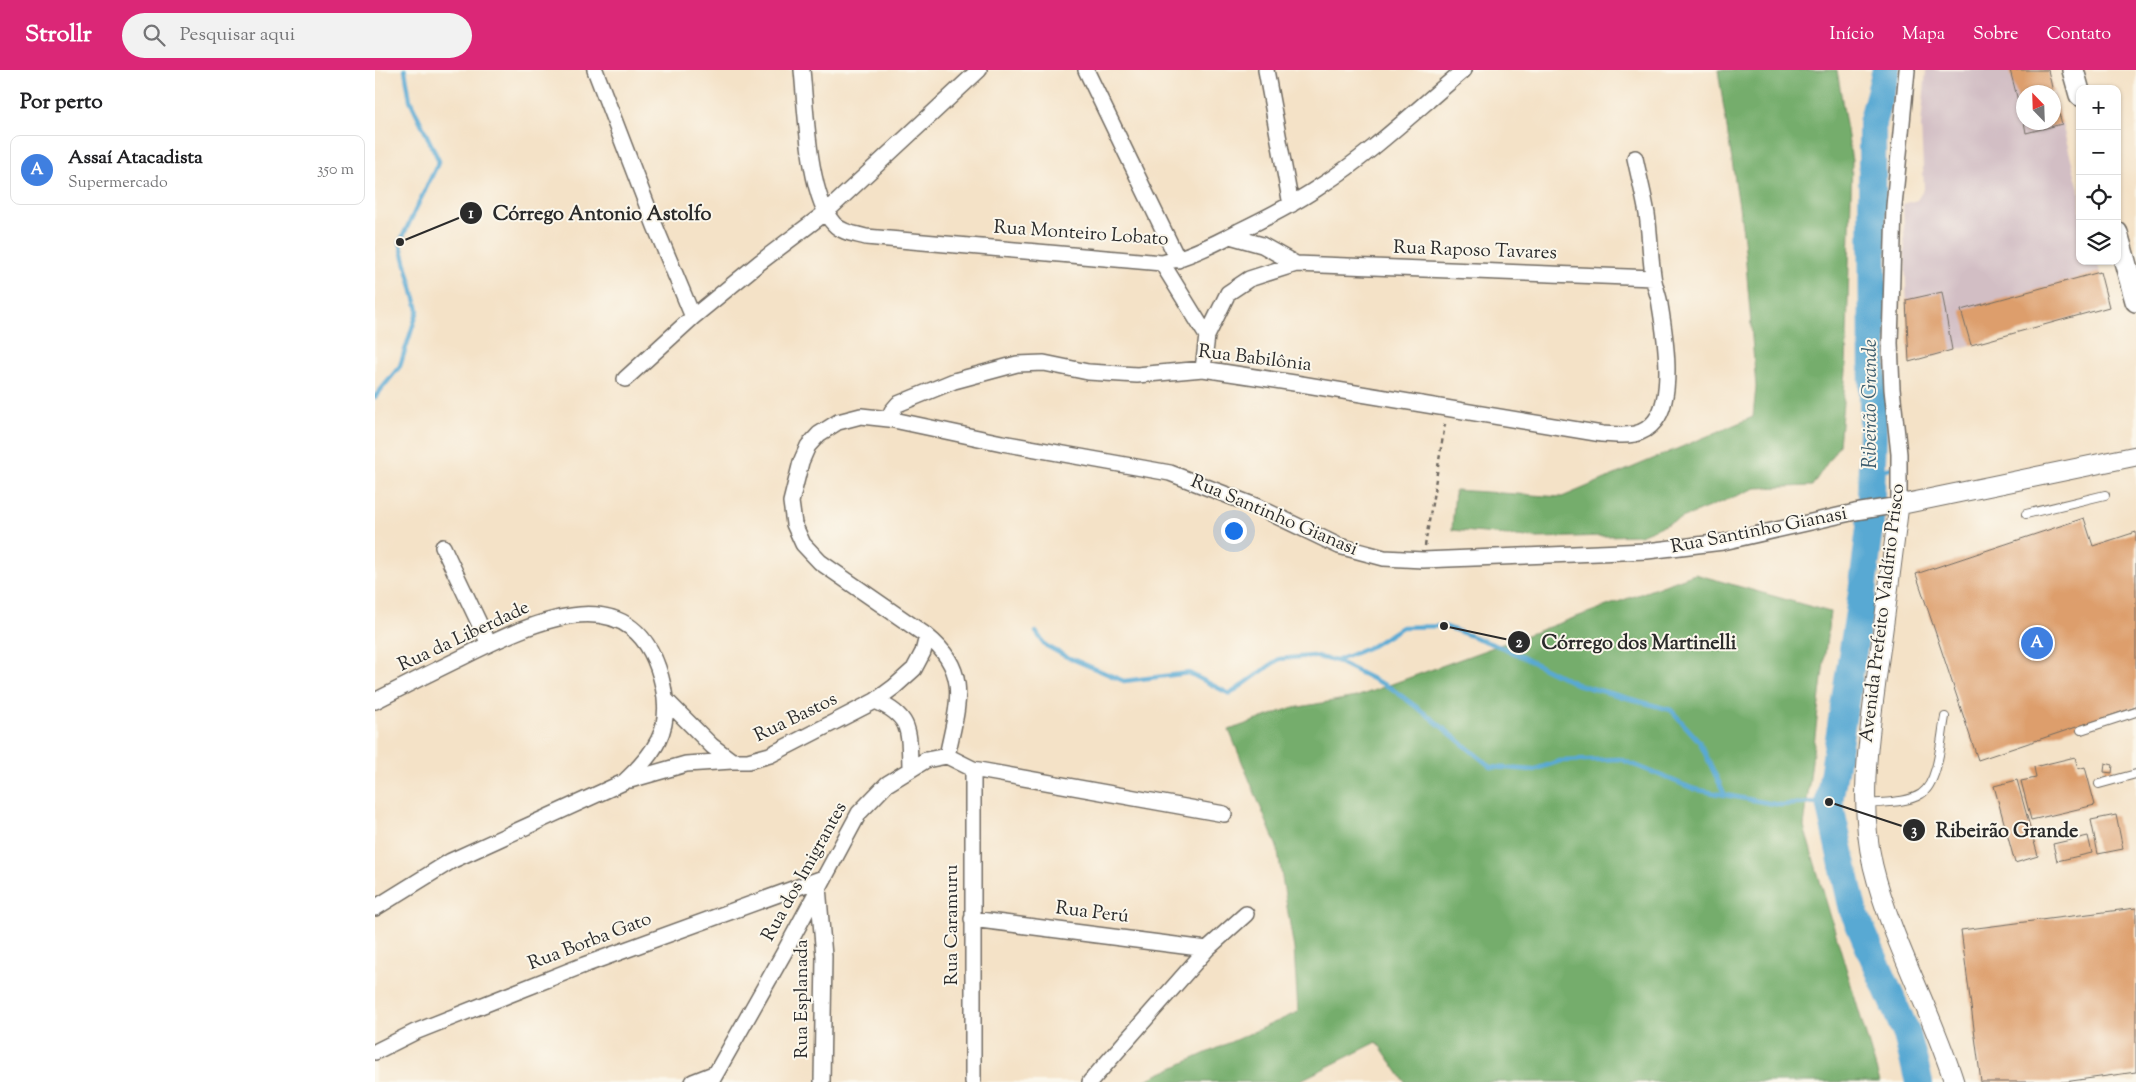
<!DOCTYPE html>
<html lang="pt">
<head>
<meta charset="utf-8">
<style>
	body { margin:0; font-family:"Sorts Mill Goudy",serif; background:#f2f2f2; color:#202124 }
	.controls { position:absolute; right:15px; top:15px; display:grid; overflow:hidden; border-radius:10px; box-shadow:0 1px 4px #0004 }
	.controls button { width:45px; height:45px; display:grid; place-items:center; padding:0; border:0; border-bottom:1px solid #e0e0e0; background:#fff; color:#202124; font:25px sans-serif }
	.compass { position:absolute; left:1641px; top:15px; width:45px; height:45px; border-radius:50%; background:#fff; box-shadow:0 1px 4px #0004; rotate:337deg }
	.you { position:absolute; left:858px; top:460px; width:18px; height:18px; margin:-12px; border:4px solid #fff; border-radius:50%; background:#1a73e8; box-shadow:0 0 0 8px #1a73e833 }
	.badge { display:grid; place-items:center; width:32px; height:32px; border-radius:50%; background:#db2777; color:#fff; font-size:16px; font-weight:700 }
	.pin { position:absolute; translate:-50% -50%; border:2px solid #fff; box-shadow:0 1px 5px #0006 }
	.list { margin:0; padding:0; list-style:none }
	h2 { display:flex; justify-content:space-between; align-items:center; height:65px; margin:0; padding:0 20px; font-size:21px }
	h2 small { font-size:16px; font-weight:400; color:#757577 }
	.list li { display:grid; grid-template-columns:32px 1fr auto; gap:15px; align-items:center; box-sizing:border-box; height:70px; margin:0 10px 10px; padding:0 10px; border:1px solid #e0e0e0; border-radius:10px }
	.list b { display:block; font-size:19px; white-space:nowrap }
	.list p { margin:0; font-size:16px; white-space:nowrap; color:#757577 }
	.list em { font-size:16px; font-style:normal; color:#757577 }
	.icon { flex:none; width:28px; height:28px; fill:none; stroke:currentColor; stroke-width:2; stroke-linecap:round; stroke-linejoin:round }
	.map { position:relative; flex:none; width:1761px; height:1012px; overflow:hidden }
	header { display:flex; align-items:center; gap:30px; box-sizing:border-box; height:70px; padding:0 25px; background:#db2777; color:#fff }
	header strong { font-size:24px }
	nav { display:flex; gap:28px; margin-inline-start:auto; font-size:18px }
	.search { width:350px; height:45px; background:#f2f2f2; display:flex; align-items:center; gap:12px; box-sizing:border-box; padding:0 18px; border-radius:28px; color:#757577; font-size:19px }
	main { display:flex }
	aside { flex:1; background:#fff }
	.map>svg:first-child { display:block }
	.industrial { fill:#d2bec4; fill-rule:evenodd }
	.forest { fill:#74ad6c; stroke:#506c4c }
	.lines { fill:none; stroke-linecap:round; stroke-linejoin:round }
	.stream { stroke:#59a9d3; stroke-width:4.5 }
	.river { stroke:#59a9d3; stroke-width:28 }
	.building { fill:#dd9e6c }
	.service-casing { stroke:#716b62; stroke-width:10 }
	.minor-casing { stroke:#716b62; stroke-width:18 }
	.tertiary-casing { stroke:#716b62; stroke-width:21 }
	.secondary-casing { stroke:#716b62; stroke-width:24 }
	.path { stroke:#716b62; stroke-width:2.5; stroke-dasharray:4 4; stroke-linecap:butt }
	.service { stroke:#fff; stroke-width:8 }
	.minor { stroke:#fff; stroke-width:15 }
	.tertiary { stroke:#fff; stroke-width:19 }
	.secondary { stroke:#fff; stroke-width:21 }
	.labels { text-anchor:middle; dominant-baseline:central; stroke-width:4; stroke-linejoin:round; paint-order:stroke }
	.street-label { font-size:19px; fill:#2b2b2b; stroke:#fbf7ec }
	.water-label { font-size:20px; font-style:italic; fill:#3d5d6e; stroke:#fbf7ec }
	.leader { fill:none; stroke:#2b2b2b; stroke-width:2 }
	.callout-dot { fill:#2b2b2b; stroke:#fbf7ec; stroke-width:2 }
	.mark-label { font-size:15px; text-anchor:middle; font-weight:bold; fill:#fff }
	.callout-label { font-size:20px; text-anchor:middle; font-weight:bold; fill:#2b2b2b; stroke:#fbf7ec; stroke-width:4; stroke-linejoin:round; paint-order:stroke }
</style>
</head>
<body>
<header>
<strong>Strollr</strong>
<div class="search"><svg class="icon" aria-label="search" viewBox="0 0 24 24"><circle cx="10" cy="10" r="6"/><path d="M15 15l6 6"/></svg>Pesquisar aqui</div>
<nav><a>Início</a><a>Mapa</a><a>Sobre</a><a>Contato</a></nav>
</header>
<main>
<aside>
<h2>Por perto<small></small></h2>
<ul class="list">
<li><span class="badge" style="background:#3f7fe0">A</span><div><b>Assaí Atacadista</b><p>Supermercado</p></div><em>350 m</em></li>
</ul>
</aside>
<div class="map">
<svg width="1761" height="1012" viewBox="0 0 1761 1012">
	<rect width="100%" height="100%" fill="#fbf7ec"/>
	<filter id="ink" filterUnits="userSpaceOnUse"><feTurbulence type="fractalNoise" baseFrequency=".02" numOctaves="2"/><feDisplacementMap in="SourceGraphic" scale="10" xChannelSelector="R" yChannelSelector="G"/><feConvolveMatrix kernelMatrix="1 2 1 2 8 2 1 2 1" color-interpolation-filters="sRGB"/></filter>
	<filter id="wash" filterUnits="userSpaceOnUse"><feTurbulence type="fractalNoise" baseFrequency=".0096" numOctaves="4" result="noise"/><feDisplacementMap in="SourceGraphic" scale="20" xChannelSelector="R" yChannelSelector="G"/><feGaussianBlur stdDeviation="1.12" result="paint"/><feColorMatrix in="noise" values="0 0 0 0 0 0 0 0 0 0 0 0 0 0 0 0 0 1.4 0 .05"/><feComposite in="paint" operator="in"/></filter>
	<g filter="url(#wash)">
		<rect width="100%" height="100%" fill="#f4e2c7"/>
		<!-- industrial -->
		<path class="industrial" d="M1551,0H1673L1705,123V191H1722L1734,237L1534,292L1528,134L1542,130L1549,119L1546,56ZM1648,22H1678V52H1648Z"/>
		<!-- forest -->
		<path class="forest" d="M1343,0H1462L1477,91L1471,301L1464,375L1437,416L1381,418L1265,465L1163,468L1077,460L1080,420L1187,427L1378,347L1381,317L1369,169Z
			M1320,504L1455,542L1429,757L1505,1012H1030L1002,972L922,1012H766L923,942L919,879L902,777L854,660L913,639L981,627Z"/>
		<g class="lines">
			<!-- stream -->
			<path class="stream" d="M0,327L25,296L43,240L25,172L64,91L35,30L30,0
				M1496,406L1515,398
				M661,562L670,575L690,586L749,611L814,603L855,624L904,589L937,586L961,591L997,576L1027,557L1069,556L1131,579L1201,614L1296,640L1324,671L1350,725L1405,735L1454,732
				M961,591L1016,618L1056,648L1116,697L1158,700L1185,691L1245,689L1319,719L1350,725"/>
			<!-- river -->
			<path class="river" d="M1511,0L1497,53L1498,360L1495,458L1487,523L1454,732L1478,840L1532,965L1544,1012"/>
		</g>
		<g id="blocks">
			<!-- building -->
			<path class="building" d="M1635,0H1673L1678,22H1648V50Z
				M1679,25L1687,54L1651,63L1649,52H1678Z
				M1725,202L1734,237L1596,275L1586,240Z
				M1567,222L1577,280L1534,292L1531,230Z
				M1709,448L1718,476L1761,462V637L1603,690L1541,504Z
				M1700,687L1703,699L1710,697L1720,735L1656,750L1646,711L1661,708L1659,697Z
				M1730,693L1738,695L1737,703L1729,702Z
				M1642,710L1663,786L1640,793L1619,716Z
				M1741,745L1748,779L1723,784L1716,750Z
				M1713,766L1717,783L1682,791L1678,774Z
				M1761,838V1002L1689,1012H1606L1586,860Z"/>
		</g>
	</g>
	<g filter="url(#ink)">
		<use href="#blocks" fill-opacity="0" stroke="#716b62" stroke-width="1"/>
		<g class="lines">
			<!-- service casing -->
			<g class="service-casing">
				<path id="service" d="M1651,444L1730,425
					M1706,660L1761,642
					M1724,714L1761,704
					M1492,734C1509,732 1532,733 1546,724C1564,713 1566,667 1570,647"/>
			</g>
			<!-- minor casing -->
			<g class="minor-casing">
				<path id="minor" d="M220,0L280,156L318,247L250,309
					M427,0C431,39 433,126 459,154C467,163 481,164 491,167L787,193C814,187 840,174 864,161C893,147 921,133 947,115C997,83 1043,38 1089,0
					M711,0L803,190
					M891,0L916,135
					M855,166L887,175L921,194L1278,208
					M787,193L832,266
					M318,247L384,193L450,143L604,0
					M828,299L832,266L853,223L874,209L921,194
					M514,349L517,341L523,334L579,311L642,294L669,293L713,302L762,305L828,299L926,314L1227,364C1247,365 1266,369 1280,351C1300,326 1290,265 1285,235C1284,225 1279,216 1278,205C1275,185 1275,165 1272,144C1269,126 1264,107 1260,88
					M68,477L114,574
					M291,630L337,676L357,691H373L395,685L500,631L519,617L539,599L548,582L552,566
					M0,631C29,616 59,601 88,587C159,551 263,501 288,616C298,660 279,684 249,712L76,791L0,838
					M500,631C537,646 534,662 535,698
					M572,686C582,637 597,602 552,566L445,492L428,474L419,454L416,432L426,392L433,376L444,364L463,352L486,346L514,349L627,373L795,403L883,437L964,476L1009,488L1048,490L1272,481L1348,472L1480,442L1524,435V384L1517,319L1515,273L1519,136L1532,0
					M255,710L311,694L357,691
					M443,817L449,886L447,1012
					M597,849L832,879
					M0,982L40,962L209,895L448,808
					M318,1012L341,1003
					M336,1012L410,881L484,743L512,714L551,690L572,686L598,699L849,744
					M598,1012V699
					M715,1012L832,879L871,844"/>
			</g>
			<!-- tertiary casing -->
			<g class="tertiary-casing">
				<path id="tertiary" d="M1579,1012C1556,939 1516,870 1498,796C1483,732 1494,667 1502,604C1510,547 1517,491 1524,435L1761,386"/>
			</g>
			<!-- secondary casing -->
			<g class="secondary-casing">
				<path id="secondary" d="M1698,0L1705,25
					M1742,163L1761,231"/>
			</g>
			<!-- path -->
			<path class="path" d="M1050,476L1070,354"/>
			<!-- service -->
			<use href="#service" class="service"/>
			<!-- minor -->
			<use href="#minor" class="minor"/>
			<!-- tertiary -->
			<use href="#tertiary" class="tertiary"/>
			<!-- secondary -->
			<use href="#secondary" class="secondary"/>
		</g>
	</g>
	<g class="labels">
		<!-- street labels -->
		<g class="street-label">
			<text transform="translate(706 164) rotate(4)">Rua Monteiro Lobato</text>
			<text transform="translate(1100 181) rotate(2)">Rua Raposo Tavares</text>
			<text transform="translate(880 289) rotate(7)">Rua Babilônia</text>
			<text transform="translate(899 446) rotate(23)">Rua Santinho Gianasi</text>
			<text transform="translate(1384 461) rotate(-11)">Rua Santinho Gianasi</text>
			<text transform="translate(1508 543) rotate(-83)">Avenida Prefeito Valdírio Prisco</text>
			<text transform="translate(89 567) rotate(-25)">Rua da Liberdade</text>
			<text transform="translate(421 648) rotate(-26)">Rua Bastos</text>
			<text transform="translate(430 802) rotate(-61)">Rua dos Imigrantes</text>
			<text transform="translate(717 843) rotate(7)">Rua Perú</text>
			<text transform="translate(577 855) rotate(-90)">Rua Caramuru</text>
			<text transform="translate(215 872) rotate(-21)">Rua Borba Gato</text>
			<text transform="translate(427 929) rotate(-90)">Rua Esplanada</text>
		</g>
		<!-- water labels -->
		<g class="water-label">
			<text transform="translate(1496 334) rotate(-90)">Ribeirão Grande</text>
		</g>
	</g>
	<!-- callouts -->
	<path class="leader" d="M25 172L96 143M1069 556L1144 572M1454 732L1539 760"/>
	<g class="callout-dot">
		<circle cx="25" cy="172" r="5"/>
		<circle cx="1069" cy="556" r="5"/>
		<circle cx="1454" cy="732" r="5"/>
		<circle cx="96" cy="143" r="12"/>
		<circle cx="1144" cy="572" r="12"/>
		<circle cx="1539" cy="760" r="12"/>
	</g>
	<g class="mark-label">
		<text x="96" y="148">1</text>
		<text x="1144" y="577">2</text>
		<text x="1539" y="765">3</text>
	</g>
	<g class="callout-label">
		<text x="227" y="150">Córrego Antonio Astolfo</text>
		<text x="1264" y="579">Córrego dos Martinelli</text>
		<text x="1632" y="767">Ribeirão Grande</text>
	</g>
</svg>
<div class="controls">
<button>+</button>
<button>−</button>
<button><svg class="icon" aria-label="locate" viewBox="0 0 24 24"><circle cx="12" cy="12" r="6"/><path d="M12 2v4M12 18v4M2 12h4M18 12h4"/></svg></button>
<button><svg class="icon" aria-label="layers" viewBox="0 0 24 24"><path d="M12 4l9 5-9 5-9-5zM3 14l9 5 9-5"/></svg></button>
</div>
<svg class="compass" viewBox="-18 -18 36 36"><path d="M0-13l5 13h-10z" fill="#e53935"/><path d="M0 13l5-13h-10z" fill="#757577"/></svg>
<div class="you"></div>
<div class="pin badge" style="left:1662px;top:573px;background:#3f7fe0">A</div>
</div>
</main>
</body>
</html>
